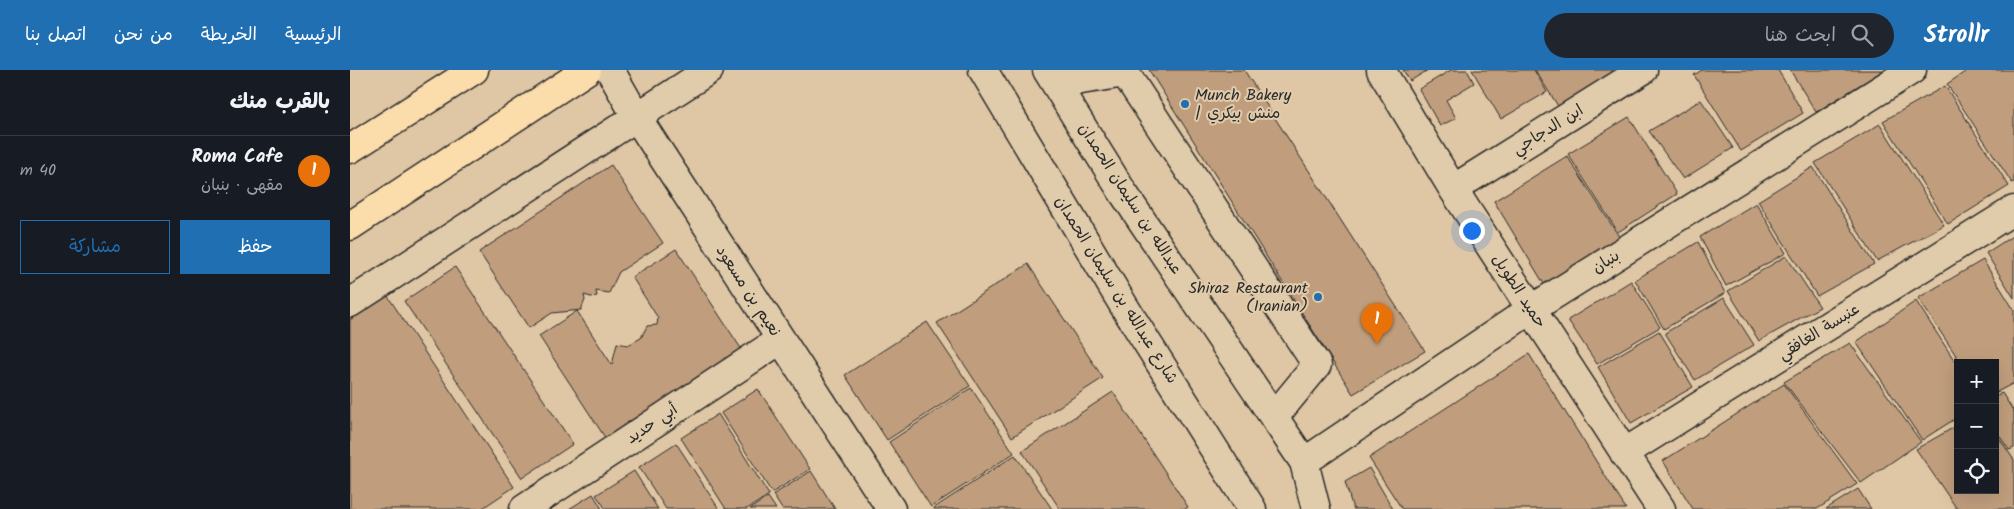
<!DOCTYPE html>
<html lang="ar">
<head>
<meta charset="utf-8">
<style>
	body { margin:0; font-family:Kalam,"Playpen Sans Arabic",sans-serif; background:#20242c; color:#f1f3f6; direction:rtl }
	.controls { position:absolute; right:15px; bottom:15px; display:grid; overflow:hidden; border-radius:0px; box-shadow:0 5px 20px #0002 }
	.controls button { width:45px; height:45px; display:grid; place-items:center; padding:0; border:0; border-bottom:1px solid #363941; background:#171b24; color:#f1f3f6; font:25px sans-serif }
	.you { position:absolute; left:1121px; top:160px; width:18px; height:18px; margin:-12px; border:4px solid #fff; border-radius:50%; background:#1a73e8; box-shadow:0 0 0 8px #1a73e833 }
	.badge { display:grid; place-items:center; width:32px; height:32px; border-radius:50%; background:#1f6fb2; color:#fff; font-size:16px; font-weight:700 }
	.pin { position:absolute; translate:-50% -41px; filter:drop-shadow(0 1px 2px #0008) }
	.pin::after { content:''; position:absolute; top:26px; width:18px; height:15px; background:inherit; clip-path:polygon(0 0,100% 0,50% 100%) }
	.list { margin:0; padding:0; list-style:none }
	h2 { display:flex; justify-content:space-between; align-items:center; height:65px; margin:0; padding:0 20px; font-size:21px }
	h2 small { font-size:16px; font-weight:400; color:#9ea1a6 }
	.list li { display:grid; grid-template-columns:32px 1fr auto; gap:15px; align-items:center; box-sizing:border-box; height:70px; padding:0 20px; border-top:1px solid #363941 }
	.list b { display:block; font-size:19px; white-space:nowrap }
	.list p { margin:0; font-size:16px; white-space:nowrap; color:#9ea1a6 }
	.list em { font-size:16px; font-style:normal; color:#9ea1a6 }
	.actions { display:flex; gap:10px; padding:15px 20px }
	.actions a { flex:1; padding:11px 0; border:1px solid #1f6fb2; border-radius:0px; text-align:center; font-size:18px; color:#1f6fb2 }
	.actions .main { background:#1f6fb2; color:#fff }
	.icon { flex:none; width:28px; height:28px; fill:none; stroke:currentColor; stroke-width:2; stroke-linecap:round; stroke-linejoin:round }
	.map { position:relative; flex:none; width:1664px; height:439px; overflow:hidden; direction:ltr }
	header { display:flex; align-items:center; gap:30px; box-sizing:border-box; height:70px; padding:0 25px; background:#1f6fb2; color:#fff }
	header strong { font-size:24px }
	nav { display:flex; gap:28px; margin-inline-start:auto; font-size:18px }
	.search { width:350px; height:45px; background:#20242c; display:flex; align-items:center; gap:12px; box-sizing:border-box; padding:0 18px; border-radius:28px; color:#9ea1a6; font-size:19px }
	main { display:flex }
	aside { flex:1; background:#171b24 }
	.map>svg:first-child { display:block }
	.building { fill:#c09e7d; stroke:#2b2b2b }
	.lines { fill:none; stroke-linecap:round; stroke-linejoin:round }
	.minor-casing { stroke:#2b2b2b; stroke-width:31 }
	.major-casing { stroke:#2b2b2b; stroke-width:31 }
	.minor { stroke:#e0cbaa; stroke-width:28 }
	.major { stroke:#fbdcab; stroke-width:28 }
	.poi-dot { fill:#1f6fb2; stroke:#e0cbaa; stroke-width:2 }
	.labels { text-anchor:middle; dominant-baseline:central; stroke-width:4; stroke-linejoin:round; paint-order:stroke }
	.poi-label { font-size:16px; fill:#2b2b2b; stroke:#e0cbaa; text-anchor:start }
	.street-label { font-size:16px; fill:#2b2b2b; stroke:#e0cbaa }
</style>
</head>
<body>
<header>
<strong>Strollr</strong>
<div class="search"><svg class="icon" aria-label="search" viewBox="0 0 24 24"><circle cx="10" cy="10" r="6"/><path d="M15 15l6 6"/></svg>ابحث هنا</div>
<nav><a>الرئيسية</a><a>الخريطة</a><a>من نحن</a><a>اتصل بنا</a></nav>
</header>
<main>
<div class="map">
<svg width="1664" height="439" viewBox="0 0 1664 439">
	<rect width="100%" height="100%" fill="#dfc6a4"/>
	<filter id="ink" filterUnits="userSpaceOnUse"><feTurbulence type="fractalNoise" baseFrequency=".02" numOctaves="2"/><feDisplacementMap in="SourceGraphic" scale="10" xChannelSelector="R" yChannelSelector="G"/><feConvolveMatrix kernelMatrix="1 2 1 2 8 2 1 2 1" color-interpolation-filters="sRGB"/></filter>
	<g filter="url(#ink)">
		<!-- building -->
		<path class="building" d="M799,0H894L1075,281L1003,324Z
			M1053,0H1078L1060,11Z
			M1101,0H1117L1124,13L1096,30L1106,48L1090,56L1069,19Z
			M1122,0H1184L1197,22L1151,49Z
			M1185,0H1262L1264,3L1208,36Z
			M1352,0H1428L1453,43L1391,81L1344,5Z
			M1440,0H1534L1466,42Z
			M1618,0H1664V112L1662,113L1597,14Z
			M1595,16L1659,116L1598,154L1533,51Z
			M1351,30L1383,78L1333,109L1299,61Z
			M1279,47L1327,124L1268,162L1218,84Z
			M1530,54L1594,155L1527,191L1465,93Z
			M1217,86L1270,168L1194,214L1144,131Z
			M261,95L313,173L269,202L259,223L246,221L247,226L241,227L234,225L235,230L231,240L202,243L179,258L129,182Z
			M1463,97L1524,194L1467,226L1408,131Z
			M1406,133L1436,183L1376,216L1350,167Z
			M1664,165V228L1636,183Z
			M1348,172L1375,223L1314,259L1285,210Z
			M326,179L392,280L256,369L189,266L227,241L262,295L267,273L278,275L291,268L297,256L307,255L308,248L282,207Z
			M1436,186L1470,237L1409,271L1378,221Z
			M1633,190L1664,240V313L1645,323V293H1611L1568,228Z
			M678,194L753,308L662,367L587,253Z
			M105,197L223,374L172,408L54,231Z
			M1281,211L1310,257L1247,294L1218,250Z
			M37,225L164,417L131,439H0V250Z
			M1374,228L1404,275L1345,310L1315,263Z
			M1566,231L1608,296V347L1572,370L1506,272Z
			M577,252L620,316L537,370L495,305Z
			M1309,261L1343,317L1281,353L1248,297Z
			M1500,273L1571,372L1511,413L1434,312Z
			M1179,284L1276,439H1052L1019,388Z
			M1434,314L1507,414L1467,439H1343L1313,391Z
			M621,318L664,383L581,437L539,372Z
			M408,319L460,399L422,423L371,343Z
			M763,322L838,437L835,439H710L672,381Z
			M1652,323L1664,342V378L1659,380L1645,359V326Z
			M368,344L419,425L397,439H376L331,368Z
			M1608,355V420H1645V362L1664,390V439H1607L1566,379Z
			M326,373L369,439H316L289,397Z
			M665,385L702,439H584V438Z
			M1019,398L1043,439H1003L995,412Z
			M284,401L308,439H256L246,425Z
			M461,401L485,439H432L423,425Z
			M1508,419L1521,439H1476Z
			M243,424L252,439H219Z
			M418,427L426,439H400Z"/>
		<g class="lines">
			<!-- minor casing -->
			<g class="minor-casing">
				<path id="minor" d="M260,0L286,46L541,439
					M633,0L774,236L902,439
					M697,0L772,121L954,392L966,439
					M1031,0L1103,119L1311,439
					M706,14L775,3L967,295L924,347
					M1103,119L1293,0
					M0,233L359,0
					M1274,383L1664,140
					M954,392L1180,240L1562,0
					M174,439L430,270"/>
			</g>
			<!-- major casing -->
			<g class="major-casing">
				<path id="major" d="M0,79L124,0
					M0,156L237,0"/>
			</g>
			<!-- minor -->
			<use href="#minor" class="minor"/>
			<!-- major -->
			<use href="#major" class="major"/>
		</g>
	</g>
	<!-- markers -->
	<g class="poi-dot">
		<circle cx="835" cy="34" r="5"/>
		<circle cx="968" cy="227" r="5"/>
	</g>
	<g class="labels">
		<!-- poi labels -->
		<g class="poi-label">
			<text x="845" y="25">Munch Bakery<tspan x="845" dy="18">| منش بيكري</tspan></text>
			<text x="958" y="218" text-anchor="end">Shiraz Restaurant<tspan x="958" dy="18">(Iranian)</tspan></text>
		</g>
		<!-- street labels -->
		<g class="street-label">
			<text transform="translate(1198 60) rotate(-32)">ابن الدجاجي</text>
			<text transform="translate(780 129) rotate(57)">عبدالله بن سليمان الحمدان</text>
			<text transform="translate(1256 192) rotate(-32)">بنبان</text>
			<text transform="translate(766 220) rotate(58)">شارع عبدالله بن سليمان الحمدان</text>
			<text transform="translate(398 221) rotate(57)">نعيم بن مسعود</text>
			<text transform="translate(1169 221) rotate(57)">حميد الطويل</text>
			<text transform="translate(1469 262) rotate(-32)">عنبسة الغافقي</text>
			<text transform="translate(302 354) rotate(-34)">أبي حديد</text>
		</g>
	</g>
</svg>
<div class="controls">
<button>+</button>
<button>−</button>
<button><svg class="icon" aria-label="locate" viewBox="0 0 24 24"><circle cx="12" cy="12" r="6"/><path d="M12 2v4M12 18v4M2 12h4M18 12h4"/></svg></button>
</div>
<div class="you"></div>
<div class="pin badge" style="left:1027px;top:274px;background:#e8710a">1</div>
</div>
<aside>
<h2>بالقرب منك<small></small></h2>
<ul class="list">
<li><span class="badge" style="background:#e8710a">1</span><div><b>Roma Cafe</b><p>مقهى · بنبان</p></div><em>40 m</em></li>
</ul>
<div class="actions"><a class="main">حفظ</a><a>مشاركة</a></div>
</aside>
</main>
</body>
</html>
